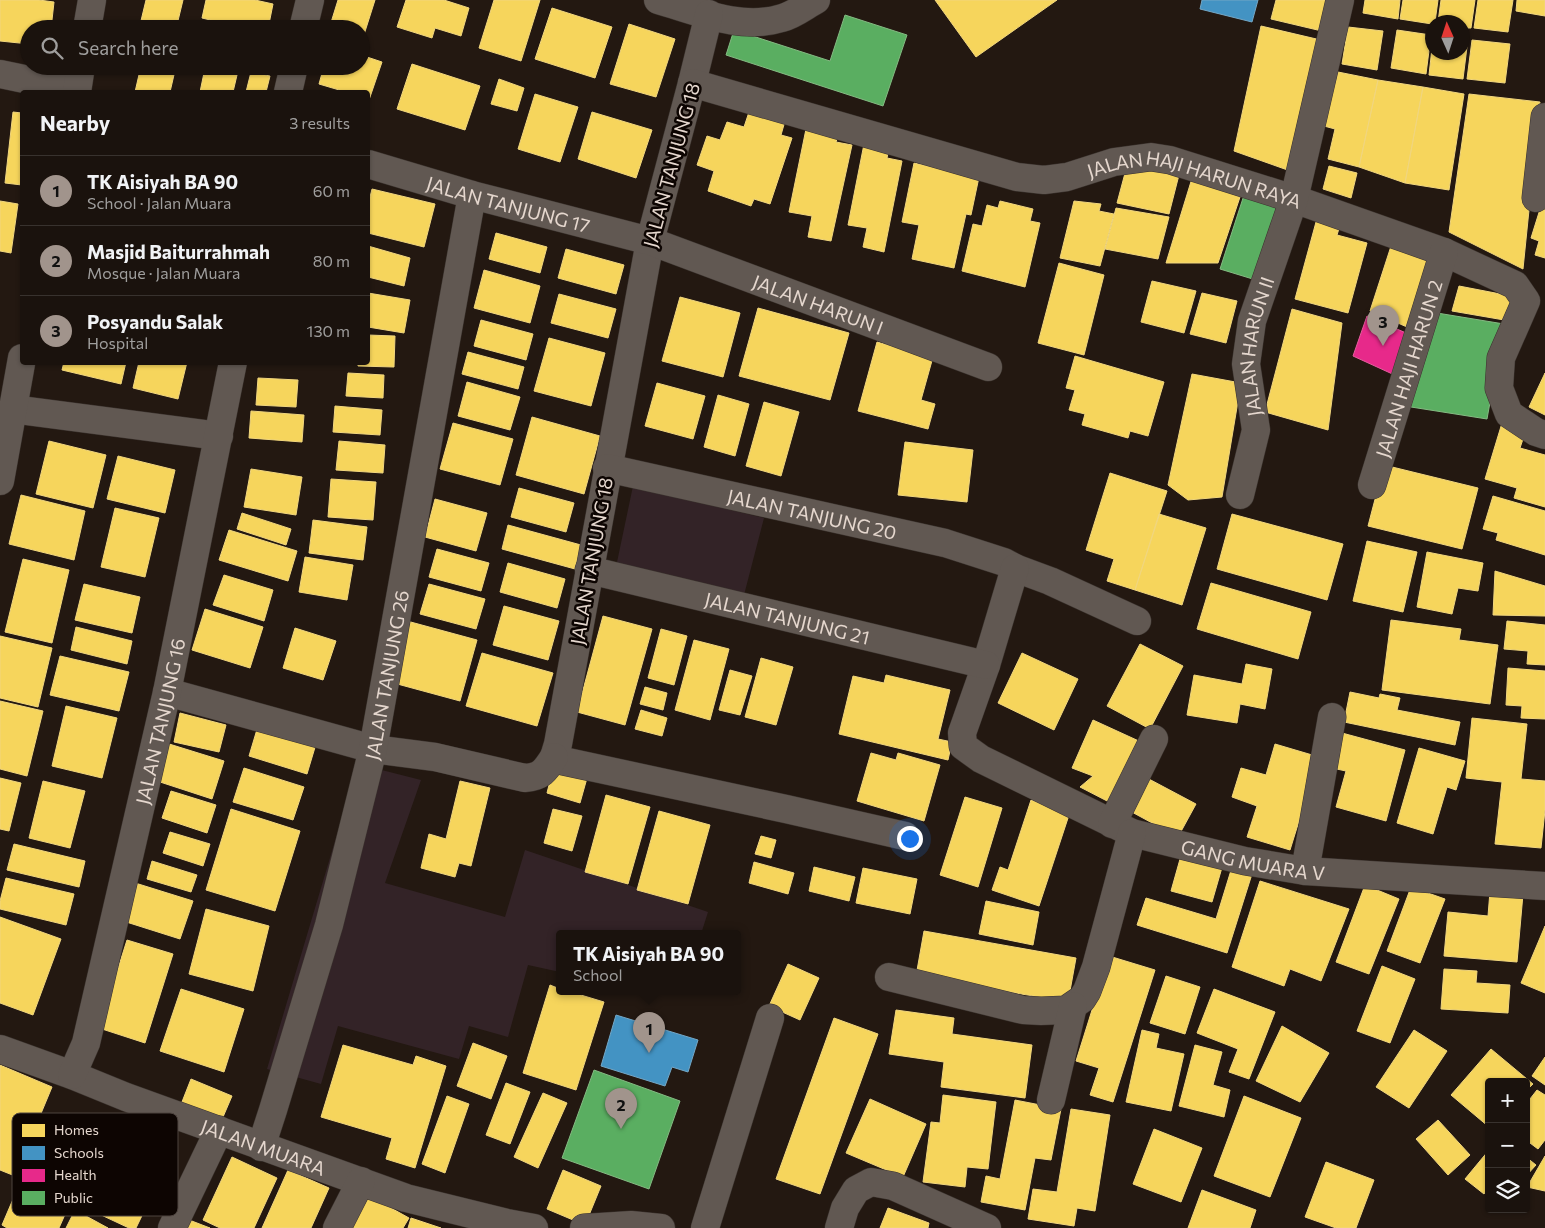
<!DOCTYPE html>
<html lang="en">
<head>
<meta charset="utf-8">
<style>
	body { margin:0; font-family:Commissioner,sans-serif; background:#231b16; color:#f1f3f6 }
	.controls { position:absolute; right:15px; bottom:15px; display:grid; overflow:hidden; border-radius:5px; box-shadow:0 1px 4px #0004 }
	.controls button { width:45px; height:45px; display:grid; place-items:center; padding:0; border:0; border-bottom:1px solid #38322e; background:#1a120d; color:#f1f3f6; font:25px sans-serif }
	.compass { position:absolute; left:1425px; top:15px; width:45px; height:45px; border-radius:50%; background:#1a120d; box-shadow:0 1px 4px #0004; rotate:357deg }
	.you { position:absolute; left:909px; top:838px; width:18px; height:18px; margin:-12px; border:4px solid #fff; border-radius:50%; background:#1a73e8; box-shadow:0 0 0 8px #1a73e833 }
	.badge { display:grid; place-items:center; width:32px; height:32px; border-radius:50%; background:#a1948c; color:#111; font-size:16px; font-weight:700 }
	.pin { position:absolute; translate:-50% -41px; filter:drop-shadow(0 1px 2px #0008) }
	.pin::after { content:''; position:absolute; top:26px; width:18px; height:15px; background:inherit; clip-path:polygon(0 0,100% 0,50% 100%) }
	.popup { position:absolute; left:556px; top:930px; width:185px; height:65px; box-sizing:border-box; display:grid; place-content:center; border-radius:5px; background:#1a120d; filter:drop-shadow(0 1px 4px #0005); font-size:16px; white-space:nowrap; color:#9f9e9d }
	.popup b { font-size:19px; color:#f1f3f6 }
	.popup::after { content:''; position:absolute; left:50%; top:100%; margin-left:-10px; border:10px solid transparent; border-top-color:#1a120d }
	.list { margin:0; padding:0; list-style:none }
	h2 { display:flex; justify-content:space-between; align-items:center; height:65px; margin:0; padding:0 20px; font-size:21px }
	h2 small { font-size:16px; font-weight:400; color:#9f9e9d }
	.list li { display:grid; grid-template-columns:32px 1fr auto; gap:15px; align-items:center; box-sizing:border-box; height:70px; padding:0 20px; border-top:1px solid #38322e }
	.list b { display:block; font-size:19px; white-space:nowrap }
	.list p { margin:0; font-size:16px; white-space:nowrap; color:#9f9e9d }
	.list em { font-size:16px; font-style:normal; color:#9f9e9d }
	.icon { flex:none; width:28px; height:28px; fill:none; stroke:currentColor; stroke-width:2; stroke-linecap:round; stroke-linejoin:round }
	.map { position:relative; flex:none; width:1545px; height:1228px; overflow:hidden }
	.search { position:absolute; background:#1a120d; box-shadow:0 1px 4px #0004; left:20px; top:20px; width:350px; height:55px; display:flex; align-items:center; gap:12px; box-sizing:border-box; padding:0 18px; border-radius:28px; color:#9f9e9d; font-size:19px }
	.panel { position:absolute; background:#1a120d; box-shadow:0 1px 4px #0004; left:20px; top:90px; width:350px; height:275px; border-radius:5px }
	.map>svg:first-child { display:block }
	.green { fill:#332327 }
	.homes { fill:#f6d55c; stroke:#f1d67e }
	.schools { fill:#4393c3; stroke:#74a7c6 }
	.health { fill:#e7298a; stroke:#e65d9e }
	.public { fill:#5aae61; stroke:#84ba82 }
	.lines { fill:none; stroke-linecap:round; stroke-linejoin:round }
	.minor-casing { stroke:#3b332e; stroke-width:29 }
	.minor { stroke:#615852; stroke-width:28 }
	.labels { text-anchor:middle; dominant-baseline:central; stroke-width:5; stroke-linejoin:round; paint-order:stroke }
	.street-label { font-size:19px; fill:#e5d7ce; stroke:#0d0502 }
	.key { fill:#0d0502; stroke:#4e443f; stroke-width:1 }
	.key-label { font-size:14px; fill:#e5d7ce }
</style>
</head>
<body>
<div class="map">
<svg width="1545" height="1228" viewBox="0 0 1545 1228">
	<rect width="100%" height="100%" fill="#231811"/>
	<!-- green -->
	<path class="green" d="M633,486L764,518L744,595L616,567Z
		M358,764L421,780L385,883L505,917L525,850L708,912L701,934H560V972L528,965L508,1037L469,1026L459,1059L338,1026L321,1084L267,1069Z"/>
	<!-- homes -->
	<path class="homes" d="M0,0H39L54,2L51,29H29V44L0,41Z
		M146,0H183L176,29H139Z
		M206,0H255L273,4L268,29H247L202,18Z
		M338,0H375L362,41L361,29H329Z
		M406,0H444L469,8L461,36L435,28L432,38L397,27Z
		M494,0H540L521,61L479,48Z
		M935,0H1057L976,57Z
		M1276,0H1334L1326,32L1271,19Z
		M1365,0H1400L1398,19L1363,13Z
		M1403,0H1438L1435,22H1432V24L1400,19Z
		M1441,0H1475L1471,28H1462V22H1438Z
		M1478,0H1513L1508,32L1474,28Z
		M1517,0H1545V16L1516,11Z
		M552,8L612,27L595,78L535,59Z
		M629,24L675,39L656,97L610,84Z
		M1261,26L1325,41L1296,173L1234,151Z
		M1348,27L1383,31L1377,70L1342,64Z
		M1397,30L1431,35L1426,74L1391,68Z
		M1462,39H1468L1463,79L1429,75L1432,48V52H1462Z
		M1472,40L1510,44L1505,83L1467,79Z
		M361,55L382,62L369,100L368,99V92H346L319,84L324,66H361Z
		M412,64L480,86L465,130L397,109Z
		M141,66H176L170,92H135Z
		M205,68L237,75L233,92H200Z
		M251,72L270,76L266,92H246Z
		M1338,72L1378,80L1359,167L1328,159L1335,129L1324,126Z
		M499,79L524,88L517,111L491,104Z
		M1378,80L1423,87L1405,183L1359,167Z
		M1423,87L1464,94L1449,190L1405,183Z
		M535,94L578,107L560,162L518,149Z
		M1469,94L1540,102L1523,269L1449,232Z
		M750,109L785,121L781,135L792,138L770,204L754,199L751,206L708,191L714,171L697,165L707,136L720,140L727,122L744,127Z
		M13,112L22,113V185L5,183Z
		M592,112L652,130L636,178L578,159Z
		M806,129L838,136L836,142L852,145L831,241L808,237L812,216L789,212Z
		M864,144L889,149L887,158L902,161L884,252L863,247L867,228L848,225Z
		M1128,162L1180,171L1169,214L1117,203Z
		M914,163L979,177L971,215L966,214L954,268L912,259L919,225L902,222Z
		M1329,166L1357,173L1351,198L1323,189Z
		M1193,175L1242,191L1218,263H1166Z
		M372,189L435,204L424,247L368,233V205Z
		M0,201L18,204L11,253L0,251Z
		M1000,201L1033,209L1030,221L1040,223L1025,287L962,271L973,224L982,226L987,205L998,208Z
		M1074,201L1101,204L1099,211L1114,214L1100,266L1060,258Z
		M1541,206L1545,207V258L1535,255L1539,241L1531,238Z
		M1116,208L1169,217L1158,259L1105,249Z
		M1319,211L1342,219L1337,235L1367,243L1348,313L1295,299Z
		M496,233L547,247L540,273L489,259Z
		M1393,240L1439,255L1414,330L1370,311Z
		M368,246L410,258L404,286L368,277Z
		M566,249L624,265L616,294L558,278Z
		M1059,263L1104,275L1084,355L1038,343Z
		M484,270L540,286L530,323L474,308Z
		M1152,281L1196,291L1184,333L1141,322Z
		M1459,286L1516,297L1510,321L1452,311Z
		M368,293L410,300L404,333L368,327Z
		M1202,293L1237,301L1226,343L1190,334Z
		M559,294L616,309L608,338L551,323Z
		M680,297L740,313L723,377L662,361Z
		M758,308L849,333L830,400L739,376Z
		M1292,309L1342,323L1328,430L1265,412Z
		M481,320L533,334L526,360L474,346Z
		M368,335L395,336L394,367L358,366V362H368Z
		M549,338L605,353L591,406L534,391Z
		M877,342L933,357L921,400L935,404L928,429L858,411Z
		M468,352L524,367L518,389L462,374Z
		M1075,356L1164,382L1148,436L1130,431L1128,438L1082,425L1085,414L1069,410L1075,390L1066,388Z
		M64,362H126L121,384L62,370Z
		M139,362H187L178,399L133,388Z
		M348,373L384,375L383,398L346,396Z
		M1545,373V415L1529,407Z
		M1192,374L1241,383L1222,497L1188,500L1168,485Z
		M258,378L298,380L296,407L256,405Z
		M467,382L520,397L510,430L458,416Z
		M657,383L705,396L693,439L645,426Z
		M718,395L749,404L735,456L704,447Z
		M764,402L799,412L781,476L746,466Z
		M335,406L382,410L380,435L333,432Z
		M251,411L304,415L302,442L249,438Z
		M532,417L600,436L584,494L516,475Z
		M453,423L513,439L500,485L440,469Z
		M1502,423L1526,430L1520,448L1545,455V507L1514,498L1517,488L1485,479Z
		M49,441L106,455L93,508L36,494Z
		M339,441L385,445L383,473L336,470Z
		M905,442L973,450L967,502L898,495Z
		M118,456L175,470L165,513L107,499Z
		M1384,465L1478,488L1462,549L1368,526Z
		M251,469L302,477L296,515L244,507Z
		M1110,473L1167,491L1135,590L1107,581L1114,559L1086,550Z
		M331,479L376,482L373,520L328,517Z
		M519,488L574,503L566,532L511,517Z
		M21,495L85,511L74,560L9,544Z
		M1493,496L1545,511V555L1496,540L1498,533L1483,529Z
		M435,499L487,513L476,551L425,537Z
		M115,508L159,518L145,577L101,567Z
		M242,513L291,529L286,545L237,529Z
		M1159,514L1206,528L1182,605L1135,590Z
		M1232,514L1343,544L1327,600L1217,569Z
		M313,520L367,527L363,560L309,553Z
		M508,525L581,545L575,569L502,549Z
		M229,530L297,551L288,581L219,560Z
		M1367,541L1417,552L1403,612L1353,601Z
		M437,549L489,563L481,591L429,577Z
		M1427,552L1483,563L1478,591L1458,588L1452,614L1417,607Z
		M305,557L353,565L347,600L299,592Z
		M23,559L69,570L52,643L5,632Z
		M508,563L565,579L557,608L500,592Z
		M1495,571L1545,586V616L1493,615Z
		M224,575L273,590L264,621L213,605Z
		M1211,583L1311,612L1298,659L1197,629Z
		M84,584L140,597L132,633L75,620Z
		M429,584L485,599L476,629L420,614Z
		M504,606L559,621L548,660L493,645Z
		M205,609L263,627L250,668L192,650Z
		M603,616L652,629L625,725L577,712Z
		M1391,620L1461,629L1459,640L1498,645L1490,704L1382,690Z
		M407,621L477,640L460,701L390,682Z
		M1507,621L1545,625V665L1527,664L1528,651L1504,649Z
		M76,627L132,641L127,664L71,650Z
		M295,628L336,641L323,680L283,668Z
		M661,629L687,636L674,685L648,678Z
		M0,636L52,648L38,707L0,698Z
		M694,640L729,649L710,720L675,710Z
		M1140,644L1183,666L1150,729L1107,706Z
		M482,653L553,673L537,726L466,706Z
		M1022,653L1078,679L1054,730L998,703Z
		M60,656L129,672L119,711L50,695Z
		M761,658L793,667L776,725L745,717Z
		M1246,664L1272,669L1265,709L1240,704L1237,723L1187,715L1194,675L1242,684Z
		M1508,668L1545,671V719L1521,718L1522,706L1506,705Z
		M730,670L752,676L740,715L719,710Z
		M886,675L950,690L938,739L952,742L948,760L839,734L853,676L884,683Z
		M645,687L667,693L663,710L640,704Z
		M1350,692L1379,698L1380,694L1400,698L1397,710L1460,722L1455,745L1344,722Z
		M0,701L43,711L27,776L0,769Z
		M66,706L117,718L102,778L52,766Z
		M641,710L667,718L662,736L635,729Z
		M180,713L226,725L219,752L174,742Z
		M1472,718L1527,724L1521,779L1545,781V810L1541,848L1495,844L1502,782L1466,778Z
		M1093,720L1141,742L1111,803L1080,787L1093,776L1072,768Z
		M258,726L316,744L307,774L249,756Z
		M1342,733L1405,750L1386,821L1336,807L1346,771L1332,768Z
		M166,743L224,761L212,799L154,780Z
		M1275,744L1319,757L1290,850L1247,837L1257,806L1232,797L1241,768L1266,775Z
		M1419,748L1465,761L1456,790L1447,787L1433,834L1397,823Z
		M871,753L896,760L898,753L940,765L924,821L857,801Z
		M244,768L304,787L293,820L233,802Z
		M553,769L587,778L580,803L547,793Z
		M0,778L21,783L9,831L0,829Z
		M1147,778L1196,804L1178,837L1130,811Z
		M43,781L85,791L70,848L29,838Z
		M460,781L490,788L471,866L459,863L455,877L421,868L429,834L446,839Z
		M171,791L216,805L207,833L162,818Z
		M606,795L650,807L628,884L585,872Z
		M965,797L1002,808L978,887L940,875Z
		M1031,800L1070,812L1039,906L992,890L1000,867L1008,870Z
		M231,809L300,831L275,911L206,890Z
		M553,809L582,816L572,851L544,843Z
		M659,811L710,825L688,904L637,890Z
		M170,832L210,844L203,866L163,853Z
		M761,836L776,840L771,858L755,854Z
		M14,844L85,861L79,887L7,870Z
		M1182,852L1223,864L1212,902L1171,891Z
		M152,861L197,875L191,892L147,879Z
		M754,862L794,873L788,894L749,883Z
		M814,867L855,877L849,901L809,891Z
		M1232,867L1252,874L1227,953L1137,925L1146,898L1216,919Z
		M863,868L917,879L910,914L856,903Z
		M6,878L74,894L66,925L0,909V901Z
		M1260,881L1349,909L1321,981L1290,969L1284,986L1232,967Z
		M132,882L193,901L180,939L120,920Z
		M1365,885L1399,899L1369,974L1336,962Z
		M1411,887L1445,899L1420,963L1387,951Z
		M1490,891L1523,894L1517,962L1444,956L1448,912L1488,916Z
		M986,901L1039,912L1033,945L979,934Z
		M206,909L269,926L253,991L189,974Z
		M0,917L61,939L33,1015L0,1003Z
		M1545,926V993L1521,983Z
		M924,931L1076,958L1068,1002L916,976Z
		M127,940L173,954L145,1043L99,1028Z
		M1109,956L1155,970L1113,1102L1090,1095L1099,1068L1076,1061Z
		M788,964L819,978L800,1020L769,1006Z
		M1382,966L1415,979L1390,1043L1357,1031Z
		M1444,969L1477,971L1476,983L1510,985L1508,1013L1441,1009Z
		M1166,976L1200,987L1185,1034L1150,1023Z
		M550,985L560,989V992H571L604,1002L576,1090L523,1073Z
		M181,989L244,1009L224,1072L160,1051Z
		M1214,989L1275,1012L1249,1079L1229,1072L1238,1049L1197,1033Z
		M896,1010L954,1018L952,1034L1032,1045L1025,1098L941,1087L944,1062L889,1054Z
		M834,1018L878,1034L820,1194L776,1179Z
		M1282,1026L1329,1053L1300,1102L1256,1081Z
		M1142,1030L1159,1034L1156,1048L1184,1054L1171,1111L1126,1102Z
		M1414,1030L1447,1051L1409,1108L1376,1087Z
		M473,1043L507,1056L491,1099L457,1086Z
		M343,1045L413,1065L416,1056L446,1066L415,1168L386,1159L392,1138L321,1117Z
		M1195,1045L1222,1052L1213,1085L1230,1090L1224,1117L1179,1106Z
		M1491,1049L1533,1084L1526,1091V1082H1489V1127L1451,1095Z
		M1545,1057V1085L1532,1076Z
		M0,1065L52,1087L15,1176L0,1170Z
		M191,1079L232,1096L220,1124L180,1107Z
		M506,1083L530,1092L510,1144L486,1135Z
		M1537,1090L1545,1095V1140L1538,1149L1526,1140V1104Z
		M543,1093L567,1103L538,1168L514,1157Z
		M943,1095L996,1102L988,1169L967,1167L965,1187L923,1182L931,1122L940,1123Z
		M447,1096L469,1104L445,1173L422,1164Z
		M1244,1096L1301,1118L1270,1197L1214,1176Z
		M870,1099L926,1124L903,1177L846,1153Z
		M1015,1100L1061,1109L1051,1160L1035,1158L1025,1210L981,1202L986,1176L1000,1179Z
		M1071,1109L1110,1115L1095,1211L1077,1208L1074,1226L1028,1219L1033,1189L1057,1192Z
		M1438,1120L1470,1155L1448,1175L1416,1139Z
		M43,1129L93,1151L59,1228H7L2,1225Z
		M1154,1129L1202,1148L1181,1202L1133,1184Z
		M116,1137L168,1162L136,1228H129L82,1206Z
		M1489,1150V1192L1487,1190L1484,1194L1465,1179Z
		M1545,1156V1191L1527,1187Z
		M232,1157L277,1178L254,1228H220L203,1220Z
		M1526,1157L1536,1165L1526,1176Z
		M1326,1162L1374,1180L1356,1228H1336L1305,1217Z
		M288,1170L329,1188L311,1228H262Z
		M563,1170L601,1186L585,1225L547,1209Z
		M1202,1190L1256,1210L1250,1228H1188Z
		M366,1194L409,1218L403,1228H347Z
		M888,1208L929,1223L928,1228H880Z
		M75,1210L108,1228H66Z
		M184,1218L210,1228H179Z
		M411,1218L441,1228H408Z"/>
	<!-- schools -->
	<path class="schools" d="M1202,0H1258L1252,22L1200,9Z
		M616,1015L698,1040L688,1072L672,1067L665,1086L601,1066Z"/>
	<!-- health -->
	<path class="health" d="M1367,316L1413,336L1399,377L1353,356Z"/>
	<!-- public -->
	<path class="public" d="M845,15L907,35L883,106L726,55L734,30L830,61Z
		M1245,192L1282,204L1256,280L1220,269Z
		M1431,312L1504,324L1487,419L1411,407Z
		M594,1070L680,1101L649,1189L562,1158Z"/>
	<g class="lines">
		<!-- minor casing -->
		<g class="minor-casing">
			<g id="minor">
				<path d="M658,0C697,11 741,31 782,18C794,15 805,6 816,0"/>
				<path d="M709,14L692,83L650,241L558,744L554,757L563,761L786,809L905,836"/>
				<path d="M87,29L92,0"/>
				<path d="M303,29L310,0"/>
				<path d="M0,74L77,90"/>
				<path id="s1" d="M692,83L1017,177L1044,180L1067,177L1114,162L1151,157L1170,160L1294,199L1444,252L1515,285L1526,301L1501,358L1499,388L1509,414L1536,432L1545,435"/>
				<path d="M77,92L81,66"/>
				<path d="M288,92L294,66"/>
				<path id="s2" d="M368,164L472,195L650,241L988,367"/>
				<path d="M1536,198L1545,117"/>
				<path d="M12,409L219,436"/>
				<path id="s3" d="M607,468L945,543L1004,562L1015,568L1050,581L1137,621"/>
				<path d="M0,481L22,358"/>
				<path id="s4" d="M1372,485L1444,252"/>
				<path id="s5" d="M1240,495L1256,430L1246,364L1252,321L1294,199L1340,0"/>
				<path id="s6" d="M1015,568L986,665L962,733L963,746L981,759L1132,833L1245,861L1305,871L1545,886"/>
				<path id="s7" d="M589,570L986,665"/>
				<path d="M167,692L373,749L435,757L525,778C541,777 545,771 554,757"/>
				<path d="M1112,824L1154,739"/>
				<path d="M1305,871L1332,717"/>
				<path d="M889,977L1023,1010L1041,1011L1066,1010L1082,999L1087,991L1096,967L1132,833"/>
				<path id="s8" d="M0,1049L72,1075L126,1097L406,1198L507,1223L534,1228"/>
				<path id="s9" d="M72,1075L86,1043L167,692L233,362"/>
				<path d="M1051,1100L1073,1006"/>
				<path id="s10" d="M261,1147L273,1110L329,925L373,749L472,195"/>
				<path d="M172,1228L219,1130"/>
				<path d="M337,1228L361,1181"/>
				<path d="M584,1228L631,1225L661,1228"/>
				<path d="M705,1228L770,1018"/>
				<path d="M839,1228L845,1208L856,1190L871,1182L893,1186L987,1228"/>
			</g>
		</g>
		<!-- minor -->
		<use href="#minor" class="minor"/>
	</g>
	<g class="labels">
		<!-- street labels -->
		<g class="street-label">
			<text transform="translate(671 165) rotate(-75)">JALAN TANJUNG 18</text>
			<text stroke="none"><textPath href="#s1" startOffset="521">JALAN HAJI HARUN RAYA</textPath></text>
			<text stroke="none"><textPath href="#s2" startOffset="146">JALAN TANJUNG 17</textPath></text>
			<text stroke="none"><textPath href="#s2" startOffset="472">JALAN HARUN I</textPath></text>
			<text stroke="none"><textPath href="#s5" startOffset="152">JALAN HARUN II</textPath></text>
			<text stroke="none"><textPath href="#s4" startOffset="122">JALAN HAJI HARUN 2</textPath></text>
			<text stroke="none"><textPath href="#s3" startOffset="210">JALAN TANJUNG 20</textPath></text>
			<text transform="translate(591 561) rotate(-80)">JALAN TANJUNG 18</text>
			<text stroke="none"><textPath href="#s7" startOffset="204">JALAN TANJUNG 21</textPath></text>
			<text stroke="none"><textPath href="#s10" startOffset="489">JALAN TANJUNG 26</textPath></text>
			<text stroke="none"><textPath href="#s9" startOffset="365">JALAN TANJUNG 16</textPath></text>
			<text stroke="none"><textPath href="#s6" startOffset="501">GANG MUARA V</textPath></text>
			<text stroke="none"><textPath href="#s8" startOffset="281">JALAN MUARA</textPath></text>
		</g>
	</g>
	<!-- legend -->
	<rect x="12" y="1113" width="166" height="103" rx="8" class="key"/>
	<rect x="22" y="1124" width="23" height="13" fill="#f6d55c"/>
	<rect x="22" y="1146" width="23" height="14" fill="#4393c3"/>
	<rect x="22" y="1169" width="23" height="13" fill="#e7298a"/>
	<rect x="22" y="1191" width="23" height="14" fill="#5aae61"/>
	<g class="key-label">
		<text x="54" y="1135">Homes</text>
		<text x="54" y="1158">Schools</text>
		<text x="54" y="1180">Health</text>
		<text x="54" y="1203">Public</text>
	</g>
</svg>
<div class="controls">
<button>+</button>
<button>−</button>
<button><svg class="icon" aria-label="layers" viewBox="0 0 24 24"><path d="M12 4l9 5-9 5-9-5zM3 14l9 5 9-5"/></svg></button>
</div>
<svg class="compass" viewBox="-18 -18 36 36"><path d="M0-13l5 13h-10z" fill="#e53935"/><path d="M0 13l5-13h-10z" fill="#9f9e9d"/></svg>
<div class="you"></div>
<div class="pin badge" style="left:649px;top:1053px">1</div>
<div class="popup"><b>TK Aisiyah BA 90</b>School</div>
<div class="pin badge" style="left:621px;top:1129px">2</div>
<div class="pin badge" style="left:1383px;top:346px">3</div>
<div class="search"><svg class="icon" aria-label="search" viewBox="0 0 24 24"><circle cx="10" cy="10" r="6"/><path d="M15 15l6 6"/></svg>Search here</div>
<section class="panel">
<h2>Nearby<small>3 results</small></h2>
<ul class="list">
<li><span class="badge">1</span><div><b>TK Aisiyah BA 90</b><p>School · Jalan Muara</p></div><em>60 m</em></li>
<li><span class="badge">2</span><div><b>Masjid Baiturrahmah</b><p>Mosque · Jalan Muara</p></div><em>80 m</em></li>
<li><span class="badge">3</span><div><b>Posyandu Salak</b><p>Hospital</p></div><em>130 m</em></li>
</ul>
</section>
</div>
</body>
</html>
